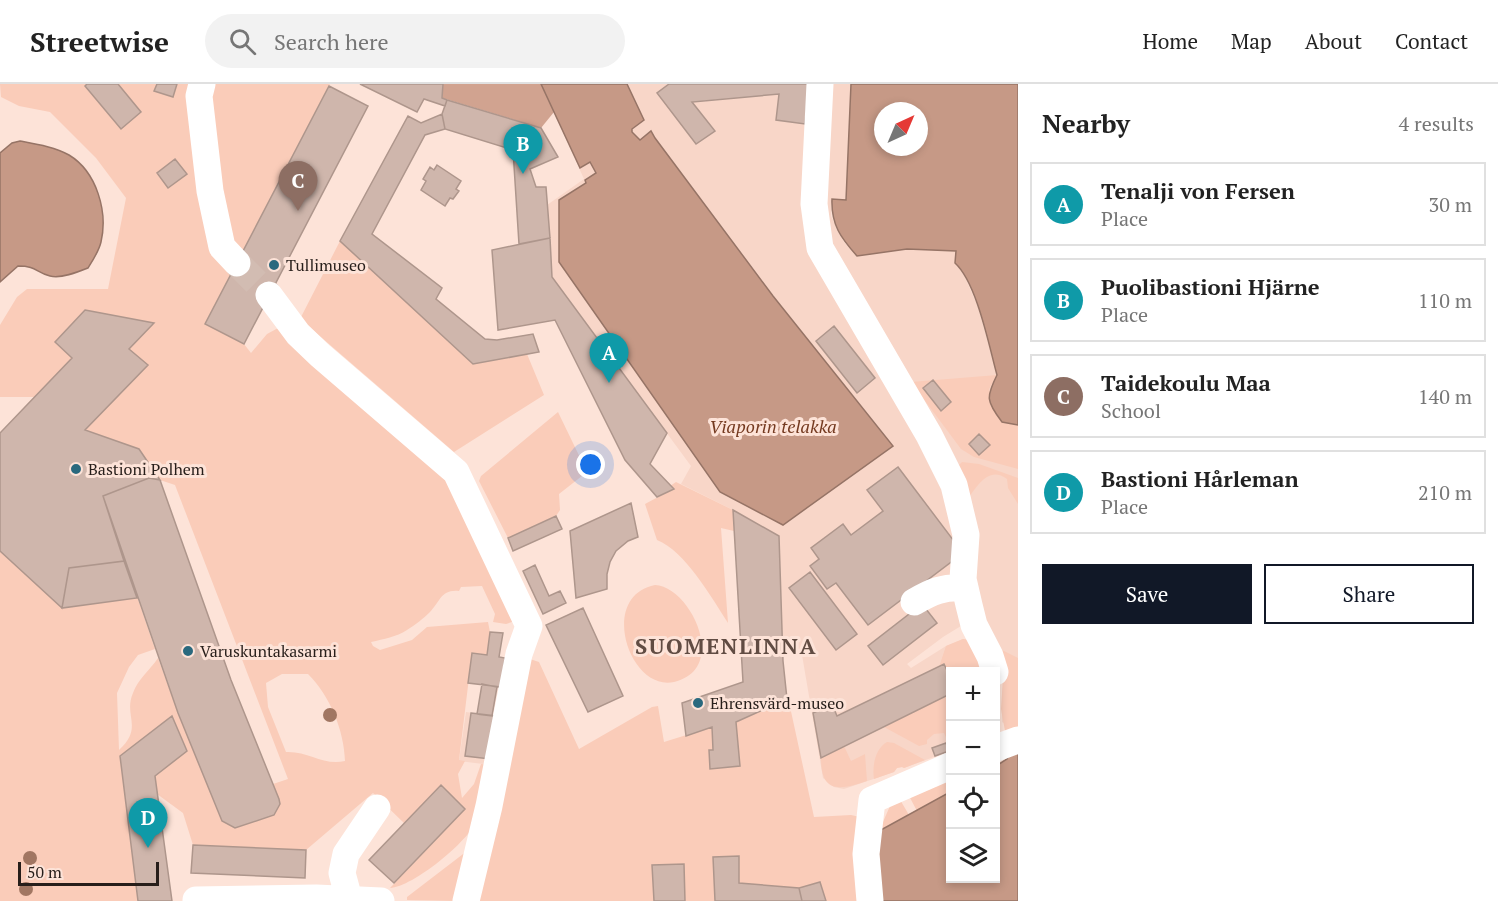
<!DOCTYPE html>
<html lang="en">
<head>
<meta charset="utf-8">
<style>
	body { margin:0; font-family:"PT Serif",serif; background:#f2f2f2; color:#222 }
	.controls { position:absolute; right:18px; bottom:18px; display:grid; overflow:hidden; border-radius:0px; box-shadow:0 3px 9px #0003 }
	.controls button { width:54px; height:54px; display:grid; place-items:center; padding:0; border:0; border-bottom:2px solid #e0e0e0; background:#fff; color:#222; font:30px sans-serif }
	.compass { position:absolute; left:874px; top:18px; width:54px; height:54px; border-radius:50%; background:#fff; box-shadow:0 3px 9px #0003; rotate:44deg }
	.scale { position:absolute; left:18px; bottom:15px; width:141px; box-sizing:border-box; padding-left:6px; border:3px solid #271e1a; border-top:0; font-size:16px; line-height:21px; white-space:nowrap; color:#271e1a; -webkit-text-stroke:4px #fde3d8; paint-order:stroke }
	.you { position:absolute; left:591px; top:381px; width:21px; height:21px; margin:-15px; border:4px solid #fff; border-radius:50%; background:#1a73e8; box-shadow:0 0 0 9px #1a73e833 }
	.badge { display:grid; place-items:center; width:39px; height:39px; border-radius:50%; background:#111827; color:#fff; font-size:20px; font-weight:700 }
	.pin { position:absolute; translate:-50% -50px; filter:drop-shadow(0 2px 3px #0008) }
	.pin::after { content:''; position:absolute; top:32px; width:21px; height:18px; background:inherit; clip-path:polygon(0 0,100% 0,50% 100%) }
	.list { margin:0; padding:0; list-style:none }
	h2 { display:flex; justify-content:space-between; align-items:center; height:78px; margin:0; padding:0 24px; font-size:26px }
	h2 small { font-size:20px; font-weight:400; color:#767676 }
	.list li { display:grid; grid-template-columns:39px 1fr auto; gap:18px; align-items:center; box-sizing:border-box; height:84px; margin:0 12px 12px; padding:0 12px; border:2px solid #e0e0e0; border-radius:0px }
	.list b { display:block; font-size:22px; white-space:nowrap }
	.list p { margin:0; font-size:20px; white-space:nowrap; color:#767676 }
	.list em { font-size:20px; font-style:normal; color:#767676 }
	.actions { display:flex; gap:12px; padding:18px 24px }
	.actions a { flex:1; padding:14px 0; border:2px solid #111827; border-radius:0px; text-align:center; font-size:21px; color:#111827 }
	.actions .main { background:#111827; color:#fff }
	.icon { flex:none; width:33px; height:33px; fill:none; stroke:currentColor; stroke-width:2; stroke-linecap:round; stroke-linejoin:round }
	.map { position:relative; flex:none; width:1018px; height:817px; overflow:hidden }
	header { display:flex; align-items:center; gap:36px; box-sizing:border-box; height:84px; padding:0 30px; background:#fff; border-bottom:2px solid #e0e0e0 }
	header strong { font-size:28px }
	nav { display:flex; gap:33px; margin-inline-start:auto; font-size:21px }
	.search { width:420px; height:54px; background:#f2f2f2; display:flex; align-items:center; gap:15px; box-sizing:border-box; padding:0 21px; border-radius:33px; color:#767676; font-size:22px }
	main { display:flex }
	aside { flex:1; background:#fff }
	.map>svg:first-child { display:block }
	.built { fill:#f8d6c8 }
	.green { fill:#faccb9; fill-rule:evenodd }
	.forest { fill:#d1a390 }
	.water { fill:#c69986; stroke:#967466; stroke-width:1.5; fill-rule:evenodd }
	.building { fill:#cfb6ac; stroke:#ae968c; stroke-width:1.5 }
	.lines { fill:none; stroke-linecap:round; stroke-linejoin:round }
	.minor-tunnel { stroke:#d2bcb2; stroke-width:27; stroke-dasharray:27 14; stroke-linecap:butt }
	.minor { stroke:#fff; stroke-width:27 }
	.tree { fill:#a17662 }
	.poi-dot { fill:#2a697e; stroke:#fde3d8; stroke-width:2 }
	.labels { text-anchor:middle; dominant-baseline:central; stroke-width:6; stroke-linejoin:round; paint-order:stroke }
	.poi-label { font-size:16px; fill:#271e1a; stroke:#fde3d8; text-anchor:start }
	.water-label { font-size:18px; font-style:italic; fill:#753a20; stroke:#fde3d8 }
	.district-label { font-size:22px; font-weight:bold; letter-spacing:1.5px; fill:#614c43; stroke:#fde3d8 }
</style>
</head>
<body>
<header>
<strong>Streetwise</strong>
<div class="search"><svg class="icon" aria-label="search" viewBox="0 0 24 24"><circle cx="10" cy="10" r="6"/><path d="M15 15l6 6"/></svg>Search here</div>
<nav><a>Home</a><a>Map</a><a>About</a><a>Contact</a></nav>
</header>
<main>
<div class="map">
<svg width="1018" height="817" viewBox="0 0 1018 817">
	<rect width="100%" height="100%" fill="#fde3d8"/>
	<!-- built -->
	<path class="built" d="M541,0H851L846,116H832L831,132L844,158L857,172L907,165L956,166L955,179L962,186L978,223L997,291L1002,338L1018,341V648L1002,638L1003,594L974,534L943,553L907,580L911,584L946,562L963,555L950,588V667L904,684L902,683L897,684L894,688L844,705L834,703L823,694L801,565H783L778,452L733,426L681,400L691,382L552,193L547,121L584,95Z
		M466,628L498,633L491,681L459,677Z"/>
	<!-- green -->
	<path class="green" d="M0,0H330L205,240L244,260L251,269L267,250L280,243L449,396L515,537L506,540L493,538L495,530L482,502L461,503L459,507C441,505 440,518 430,528C424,534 415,541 407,546C396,553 384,555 371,558L373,562L380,566L412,556L427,543L488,538L490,548L487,571L472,569L459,676L465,677L458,690L462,714L474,700L481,680L491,681C486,699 484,719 477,736C469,757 413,803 390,804L465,725L441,701L404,739L373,709L306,766L193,761L183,729L157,710L155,692L187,666L172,632L120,672L138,817H0V349L34,313H0V241L17,213L27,205H108L126,114L96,74L50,28L19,22L1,13ZM160,396L175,401L288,695L273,700L280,720L274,731L235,744L222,737L178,629L158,574C150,586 138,595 133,609C123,632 144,643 119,666L117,609L129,583L138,571L155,565L103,413ZM282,590H308C330,612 344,646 345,677C323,682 309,667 286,668L268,623L266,599Z
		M340,157L473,280L527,270L544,311L454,368L300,235Z
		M997,291L989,305L1002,338L1018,341V385L974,373L961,365L911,298Z
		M558,328L587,388L559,410L560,426L556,432L508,454L479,397L481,392Z
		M962,378L979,380L1018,394V420L1008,404L1007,395C989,381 977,402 967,416L958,382Z
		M676,398L733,426L734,447L721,444L728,539C712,514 685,467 657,456L645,420L673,405L670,402Z
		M655,501C690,502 730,585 674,598C629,608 598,512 655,501Z
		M963,555L972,556L988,587L950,588V593L944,581L939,583L946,562Z
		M998,564L1018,574V648L1005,647L1001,625L1003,594Z
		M530,575L539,578L579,665L652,623L658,622L664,658L712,643L713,666L711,685L740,681L736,638L786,615L787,609L814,733L851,731L860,733V817H474Z
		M950,610V662L944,649L934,650L927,656V660L919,662L884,643Z
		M887,658L894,659L925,676L904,684L902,683L897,684L894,688L874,695C872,682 875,665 887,658Z
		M844,662L851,677L865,670L867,697C840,706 821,710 821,674Z
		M950,694V708L917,727L908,710Z
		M899,714L909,731L879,747L890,722Z
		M467,767L457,817L407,816V813Z"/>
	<!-- forest -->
	<path class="forest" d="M443,0H541L554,28L541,44L442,14Z"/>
	<!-- water -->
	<path class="water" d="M541,0H627L644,36L632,45V48L640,56L651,47L655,54L773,212L893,362L783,441L720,408L559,178V116L586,99L585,96L596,89L590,78L580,84Z
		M851,0H1018V341L1002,338C986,317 986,313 997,291C989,262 977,199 955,179L956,167L907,165L857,172C841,154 831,141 832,115L846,116ZM883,27H919V63H883Z
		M20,57C36,60 55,63 69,71C97,88 108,128 101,158C99,167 93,176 88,184C78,188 61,195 50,192C35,188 37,182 18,182L0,198V69L12,59Z
		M1018,648V817H881L878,770L879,747L950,708V794H996V682L1007,675Z"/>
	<!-- building -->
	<path class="building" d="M87,0H118L141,28L121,45L85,2Z
		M157,0H177L173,13L154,7Z
		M360,0H443L442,14L447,16L445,22L424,15L417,28Z
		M669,0H809L805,40L776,36L779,10L692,18L715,47L696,60L657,9Z
		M329,2L368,22L244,260L205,240Z
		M447,16L541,44L558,73L530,85L536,103H546L550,154L519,160L513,66L445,45L442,30Z
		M442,30L445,45L425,51L372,150L442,204L436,215L485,255L497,256L533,250L539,268L473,280L340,157L408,32L421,39Z
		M175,75L187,90L168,104L157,89Z
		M437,81L461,97L456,105L459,107L453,115L450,114L445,122L421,106L426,97L423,95L430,83L434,86Z
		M550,154L552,193L667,349L650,380L674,405L657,413L625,376L555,236L498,246L492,166Z
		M85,226L154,239L129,265L148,281L85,346L139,365L160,396L149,394L103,412L124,477L69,484L62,524L0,467V349L72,274L55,258Z
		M834,242L875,294L857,309L816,257Z
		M933,296L951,318L941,327L923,304Z
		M979,350L990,361L979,371L969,360Z
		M898,383L963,469L868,541L836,499L827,505L810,482L819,475L811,464L843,440L851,451L883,427L867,406Z
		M149,394L160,396L231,596L279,715L280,720L274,731L235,744L222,737L178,629L103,412Z
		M631,419L638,453L628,457L616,467L610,478L607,490V505L576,514L570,447Z
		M733,426L779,452L783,577L787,615L736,638L740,682L710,685L709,666H713L712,643L686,652L682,619L743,598Z
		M556,432L562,445L513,467L508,454Z
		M124,477L137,514L62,524L69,484Z
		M535,481L549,512L560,507L566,519L543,530L523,487Z
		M810,488L857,550L836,566L789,504Z
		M922,520L937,539L883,581L868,562Z
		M583,524L623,612L588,628L546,541Z
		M490,548L503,549L499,573L505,574L501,603L468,599L472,569L487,571Z
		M944,580L950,593V610L821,674L813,629L832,620L837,632Z
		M482,600L497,603L492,632L477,630Z
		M471,629L496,632L490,675L465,672Z
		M172,632L187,667L155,692L172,817H138L120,672Z
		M946,659L949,667L935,672L932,664Z
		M441,701L465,725L394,799L369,776Z
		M193,761L306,766L305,794L191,789Z
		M739,772V799L799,804L802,817H715L713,773Z
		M684,780L685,817H654L652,781Z
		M820,798L826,817H802L799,804Z"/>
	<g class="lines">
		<!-- minor-tunnel -->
		<path class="minor-tunnel" d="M237,179L269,211"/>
		<!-- minor -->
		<path class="minor" d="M202,0L199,12L210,107L222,163L237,179
			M820,0L814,120L820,164L929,351L954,401L966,451L963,495L969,521L974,541L990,572L995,588
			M269,211L298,250L320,271L456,388L529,542L519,570L489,722L466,817
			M914,518C931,508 944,502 965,504
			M996,664L1018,656
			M349,815L342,789L346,770L377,724
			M196,816L316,814L381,817
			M870,817L866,770L872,716L950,682"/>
	</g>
	<!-- trees -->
	<g class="tree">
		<circle cx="330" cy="631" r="7"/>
		<circle cx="30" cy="774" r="7"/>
		<circle cx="26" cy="805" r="7"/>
	</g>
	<!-- markers -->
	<g class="poi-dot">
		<circle cx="274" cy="181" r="6"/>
		<circle cx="76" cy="385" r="6"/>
		<circle cx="188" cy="567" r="6"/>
		<circle cx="698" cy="619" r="6"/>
	</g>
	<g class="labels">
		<!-- poi labels -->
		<g class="poi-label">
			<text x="286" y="181">Tullimuseo</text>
			<text x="88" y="385">Bastioni Polhem</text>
			<text x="200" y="567">Varuskuntakasarmi</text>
			<text x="710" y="619">Ehrensvärd-museo</text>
		</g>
		<!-- water labels -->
		<g class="water-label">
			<text x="773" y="342">Viaporin telakka</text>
		</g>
		<!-- district labels -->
		<g class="district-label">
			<text x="726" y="561">SUOMENLINNA</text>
		</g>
	</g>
</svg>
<div class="controls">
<button>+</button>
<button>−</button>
<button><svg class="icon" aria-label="locate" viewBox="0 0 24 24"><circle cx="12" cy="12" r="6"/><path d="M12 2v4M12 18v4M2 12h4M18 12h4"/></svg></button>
<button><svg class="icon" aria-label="layers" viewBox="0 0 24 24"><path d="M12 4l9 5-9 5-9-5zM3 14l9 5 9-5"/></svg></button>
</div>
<svg class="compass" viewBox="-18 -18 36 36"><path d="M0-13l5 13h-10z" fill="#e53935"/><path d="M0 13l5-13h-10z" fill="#767676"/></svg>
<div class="scale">50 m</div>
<div class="you"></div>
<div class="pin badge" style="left:609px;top:299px;background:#0f9aa8">A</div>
<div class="pin badge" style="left:523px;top:90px;background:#0f9aa8">B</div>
<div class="pin badge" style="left:298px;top:127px;background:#8d6e63">C</div>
<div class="pin badge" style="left:148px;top:764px;background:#0f9aa8">D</div>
</div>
<aside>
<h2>Nearby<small>4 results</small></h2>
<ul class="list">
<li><span class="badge" style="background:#0f9aa8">A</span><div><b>Tenalji von Fersen</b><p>Place</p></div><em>30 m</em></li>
<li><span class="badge" style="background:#0f9aa8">B</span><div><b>Puolibastioni Hjärne</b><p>Place</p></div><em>110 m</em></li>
<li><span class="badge" style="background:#8d6e63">C</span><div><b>Taidekoulu Maa</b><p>School</p></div><em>140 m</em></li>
<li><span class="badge" style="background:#0f9aa8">D</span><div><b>Bastioni Hårleman</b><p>Place</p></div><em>210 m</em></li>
</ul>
<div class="actions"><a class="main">Save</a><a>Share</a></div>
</aside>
</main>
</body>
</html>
